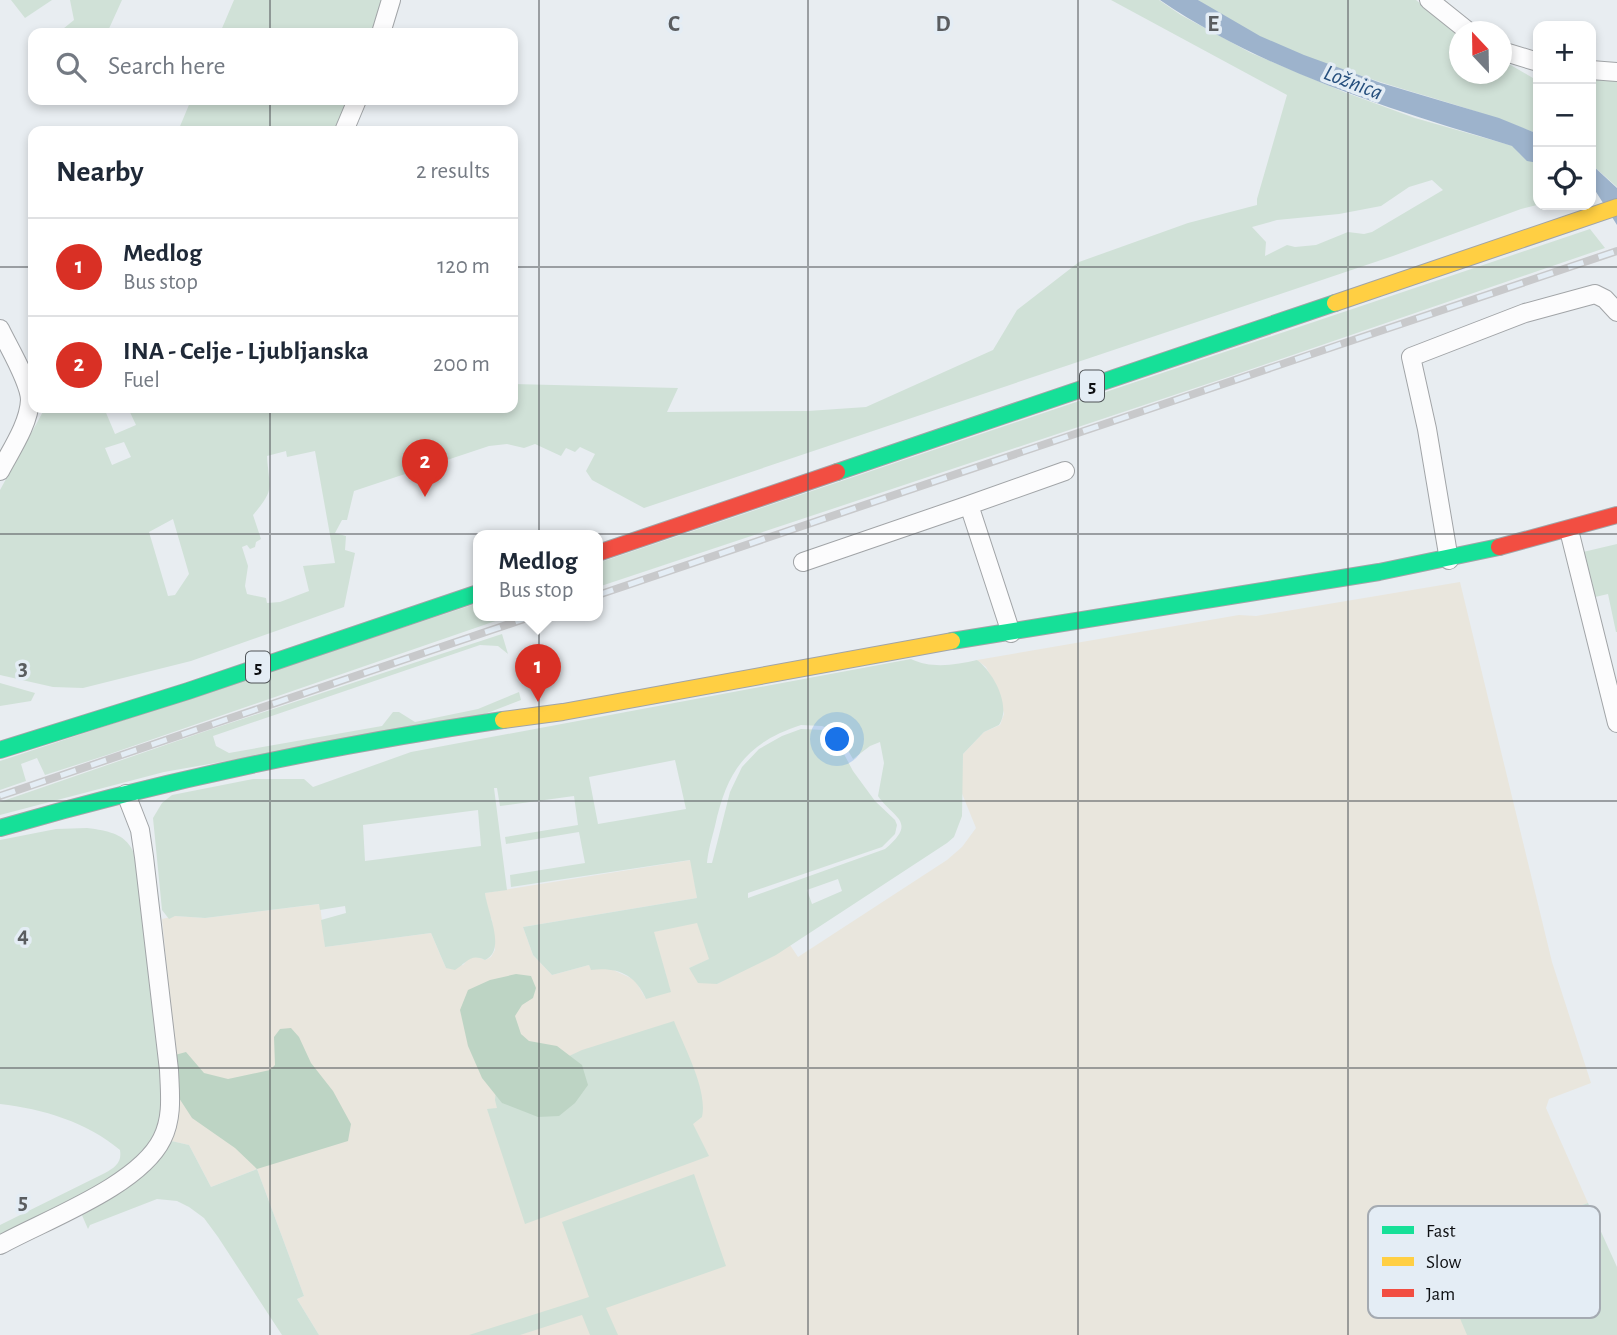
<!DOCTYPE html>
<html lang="en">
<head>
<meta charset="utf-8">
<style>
	body { margin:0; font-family:"Alegreya Sans",sans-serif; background:#f2f2f3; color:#1f2937 }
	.controls { position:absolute; right:21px; top:21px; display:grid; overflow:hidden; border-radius:14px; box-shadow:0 4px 10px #0003 }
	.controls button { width:63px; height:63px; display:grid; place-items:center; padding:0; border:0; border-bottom:2px solid #e0e1e3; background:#fff; color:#1f2937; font:35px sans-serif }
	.compass { position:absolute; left:1449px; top:21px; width:63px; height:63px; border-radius:50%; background:#fff; box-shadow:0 4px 10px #0003; rotate:338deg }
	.you { position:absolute; left:838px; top:740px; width:24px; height:24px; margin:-18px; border:5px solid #fff; border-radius:50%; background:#1a73e8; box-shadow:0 0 0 10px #1a73e833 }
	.badge { display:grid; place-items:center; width:46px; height:46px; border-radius:50%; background:#d93025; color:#fff; font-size:23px; font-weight:700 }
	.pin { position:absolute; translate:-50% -58px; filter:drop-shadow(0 2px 4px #0008) }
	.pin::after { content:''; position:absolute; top:37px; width:24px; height:21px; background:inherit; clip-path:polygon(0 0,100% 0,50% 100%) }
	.popup { position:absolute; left:473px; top:530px; width:130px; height:91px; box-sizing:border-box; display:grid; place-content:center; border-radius:14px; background:#fff; filter:drop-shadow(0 2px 5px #0005); font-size:23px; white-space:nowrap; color:#747a83 }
	.popup b { font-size:26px; color:#1f2937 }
	.popup::after { content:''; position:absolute; left:50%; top:100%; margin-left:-14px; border:14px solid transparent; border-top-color:#fff }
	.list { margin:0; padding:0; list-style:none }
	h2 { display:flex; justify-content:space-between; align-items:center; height:91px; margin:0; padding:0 28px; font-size:30px }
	h2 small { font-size:23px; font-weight:400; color:#747a83 }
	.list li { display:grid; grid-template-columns:46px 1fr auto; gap:21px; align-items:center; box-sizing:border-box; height:98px; padding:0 28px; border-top:2px solid #e0e1e3 }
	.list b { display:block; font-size:26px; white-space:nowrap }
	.list p { margin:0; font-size:23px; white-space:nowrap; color:#747a83 }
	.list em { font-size:23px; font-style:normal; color:#747a83 }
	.icon { flex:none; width:38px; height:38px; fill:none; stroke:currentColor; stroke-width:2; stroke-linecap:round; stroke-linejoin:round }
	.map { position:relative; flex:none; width:1617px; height:1335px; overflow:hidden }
	.search { position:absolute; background:#fff; box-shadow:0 4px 10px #0003; left:28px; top:28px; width:490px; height:77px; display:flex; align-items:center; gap:18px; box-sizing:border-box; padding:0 24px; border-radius:14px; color:#747a83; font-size:26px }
	.panel { position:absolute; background:#fff; box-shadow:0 4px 10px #0003; left:28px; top:126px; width:490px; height:287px; border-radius:14px }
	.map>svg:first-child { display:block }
	.commercial { fill:#e9e6dd }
	.green { fill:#d0e1d7; fill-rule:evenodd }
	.forest { fill:#bdd4c4 }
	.water { fill:#9db3cc }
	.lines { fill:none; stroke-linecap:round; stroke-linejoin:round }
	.street-casing { stroke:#a1a4a7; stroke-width:20 }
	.fast-casing { stroke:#a1a4a7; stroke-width:18 }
	.slow-casing { stroke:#a1a4a7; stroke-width:18 }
	.jam-casing { stroke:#a1a4a7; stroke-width:18 }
	.street { stroke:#fcfcfd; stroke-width:18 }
	.fast { stroke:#16e098; stroke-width:16 }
	.slow { stroke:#ffcf43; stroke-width:16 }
	.jam { stroke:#f24e42; stroke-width:16 }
	.rail-casing { stroke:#c8c9cb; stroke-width:8 }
	.rail { stroke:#e4edf5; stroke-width:5; stroke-dasharray:16; stroke-linecap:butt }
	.grid { fill:none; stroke:#5a5d60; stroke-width:2; stroke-opacity:0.55 }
	.labels { text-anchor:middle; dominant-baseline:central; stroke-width:7; stroke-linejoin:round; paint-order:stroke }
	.shield { fill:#e4edf5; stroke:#4e5256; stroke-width:2 }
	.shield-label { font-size:19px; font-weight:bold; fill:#0d0f12 }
	.water-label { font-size:23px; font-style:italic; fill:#264f7d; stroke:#e4edf5 }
	.key { fill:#e4edf5; stroke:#a4aab1; stroke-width:2 }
	.key-label { font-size:19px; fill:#0d0f12 }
	.grid-label { font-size:23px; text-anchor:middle; font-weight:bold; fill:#5a5d60; stroke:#e4edf5; stroke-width:7; stroke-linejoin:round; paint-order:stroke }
</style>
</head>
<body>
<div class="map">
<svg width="1617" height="1335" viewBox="0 0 1617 1335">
	<rect width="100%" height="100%" fill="#e8edf1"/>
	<!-- commercial -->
	<path class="commercial" d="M1460,582L1552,962L1591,1083L1549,1099L1546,1108L1588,1203L1434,1257L1468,1335H319L297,1299L304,1296L257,1169L211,1187L189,1145L167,1140L175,1055L162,919L175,916L205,918L320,904L325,947L431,933L446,968L463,965L470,957L476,956L485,960L491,957L495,950L492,920L487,909L485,893L691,860L697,898L523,927L533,955L552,975L589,965L591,969L609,968L635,980L646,999L666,975L653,932L697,922L710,959L689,968L717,984L790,945L798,957L947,860L962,847L976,828L961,791L963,754L984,732L1000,725L1004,714L998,691L986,667L977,660L1239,615L1256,616Z"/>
	<!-- green -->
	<path class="green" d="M11,0H52L25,18Z
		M70,0H122L107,33H58L74,20Z
		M234,0H384L374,33H220Z
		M1111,0H1159L1181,15L1251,53L1344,92L1415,118L1513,146L1520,154L1538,161V205H1570H1537L1521,209L1393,256L644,508L592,480L586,471L595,454L580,447L575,452L566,448L561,456L535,444L524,448L507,444L489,446L354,491L347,520H342L335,533L346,536L345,550L355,553L344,607L191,661L83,688L53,687L0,675V490L45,408H104L115,434L136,425L128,408H513V384L678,388L667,412L808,411L866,407L993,350L1017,310L1079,262L1188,223L1257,205V199L1287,95ZM1432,180L1443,190L1372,232L1364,234L1348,232L1316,245L1295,247L1287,245L1265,256L1266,242L1252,227L1277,220L1339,214L1381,206L1409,187ZM124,442L131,457L112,465L105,448ZM286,451L287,457L315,451L335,563L303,566L309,591L280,602L267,603L266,598L247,594L245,586L248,566L242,547L247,545L250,549L255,547L256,542L261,539L253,515C276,488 269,489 267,456ZM173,519L189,574L175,595L168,596L149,532Z
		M1198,0H1416L1459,35L1460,74H1502V60L1538,81V134C1426,88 1299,72 1198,0Z
		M1596,80L1617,81V187L1591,164V82Z
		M191,100H350L338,131H178Z
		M1590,229L1605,248L1228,377L598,587V563Z
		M1617,544V632H1616L1608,594L1595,597L1583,552Z
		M478,603V616H510L107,755L45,775L37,758L21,764L26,781L0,790V761Z
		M502,634L508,654L498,646L480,645L213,736L216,746L229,753L382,726L393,712H399L415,722L478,709L519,692L521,700L477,717L164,772L0,815V802L206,731Z
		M911,659C931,669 956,665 977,660C993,672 1012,706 999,725L984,732L963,754L962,816L954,837L947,843L776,955L717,984L698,983L689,968L709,959L697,923L654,932L671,992L646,999C635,974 617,967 591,970L589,965L552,975L533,955L523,927L697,898L690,860L511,887L510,875L585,863L579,832L506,844L505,837L578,825L574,796L500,806L497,788H494L507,890L485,893C487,912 507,950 485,960C470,953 467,963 455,970L446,968L431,933L325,947L321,920L346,913L345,906L320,910L319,904L205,918L175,916L169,919L162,910L153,818L162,803L172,795L253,779H304L313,787L411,752ZM801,725L822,726L837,732L853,759L870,746L880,742L884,763L878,796C894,819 918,821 885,849L748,898V893L882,847L895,834L897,825L895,820L875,801L853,771L837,741L825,730L801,729L782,736L759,749L742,767L730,792L712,863H707C708,851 712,838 715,826C727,771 746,743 801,725ZM675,760L686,809L598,824L589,777ZM478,810L481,846L365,861L363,825ZM838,879L842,891L812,904L807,890Z
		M0,683L35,693L31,701L0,706Z
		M87,828C132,833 135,846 142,888L161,1082C165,1153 130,1171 72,1199C48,1210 24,1223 0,1235V1225L105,1173C115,1167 122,1163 120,1150C87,1122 43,1109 0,1104V840L56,829Z
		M674,1021C684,1047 708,1090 702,1117L693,1124L709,1156L525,1224L487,1109L497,1108L495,1100L496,1090L582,1050Z
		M167,1140L189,1145L211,1187L257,1169L304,1296L297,1299L319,1335H282L218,1237L204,1218L189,1207L177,1201L157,1199L90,1225L88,1229L81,1213C126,1193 137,1176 167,1140Z
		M694,1174L726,1266L606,1308L618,1335H590L582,1315L520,1335H469L589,1297L562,1222Z
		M1588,1203L1617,1267V1335H1467L1434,1257Z"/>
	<!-- forest -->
	<path class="forest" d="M516,974L531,976L536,988L533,998L522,1005L515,1016L521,1034L529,1041L557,1046L582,1065L588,1085L575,1103L559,1116L538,1117L502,1103L482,1078L468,1046L460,1010L468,990L490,980Z
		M291,1028L299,1037L311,1063L333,1091L351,1124L348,1141L257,1169L235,1148L192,1118L179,1098L175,1055L186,1052L204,1073L228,1079L270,1070L275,1065L274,1037L280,1029Z"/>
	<!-- water -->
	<path class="water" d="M1160,0H1198L1260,36L1304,55L1381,83L1499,118L1538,134V163L1527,161L1512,146C1390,109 1266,72 1160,0Z
		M1591,164L1617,188V225L1591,184Z"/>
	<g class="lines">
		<!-- street casing -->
		<g class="street-casing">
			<path id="street" d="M1429,0L1469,32
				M381,33L391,0
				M1502,51L1538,62
				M1591,70L1617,72
				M344,131L357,100
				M0,329C8,346 30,382 30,400C29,424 11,450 0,471
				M1569,530L1617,723
				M1449,560L1427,429L1411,357L1525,313L1595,294L1605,299L1617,312
				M803,562L969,505
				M1011,633L969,505L1065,471
				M0,1245C45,1220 139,1186 162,1139C173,1117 170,1094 169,1070L144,857L140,830L126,794"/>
		</g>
		<!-- fast casing -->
		<g class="fast-casing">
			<path id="fast" d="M837,472L1335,303
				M952,641L1379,572L1499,547
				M0,750L188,691L478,593
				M0,828C164,780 333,745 503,720"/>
		</g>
		<!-- slow casing -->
		<g class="slow-casing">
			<path id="slow" d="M1335,303L1617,207
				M503,720L563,712L952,641"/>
		</g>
		<!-- jam casing -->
		<g class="jam-casing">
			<path id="jam" d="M1499,547L1617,515
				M598,553L837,472"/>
		</g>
		<!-- street -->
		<use href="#street" class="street"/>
		<!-- fast -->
		<use href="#fast" class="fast"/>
		<!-- slow -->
		<use href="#slow" class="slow"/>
		<!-- jam -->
		<use href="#jam" class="jam"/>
		<!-- rail casing -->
		<g class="rail-casing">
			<path id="rail" d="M598,595L1617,251
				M0,796L533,616"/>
		</g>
		<!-- rail -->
		<use href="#rail" class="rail"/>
	</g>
	<!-- grid -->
	<path class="grid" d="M270,0V33M539,0V1335M808,0V1335M1078,0V1335M1348,0V1335M270,100V131M0,267H33M513,267H1617M270,408V1335M0,534H1617M0,801H1617M0,1068H1617"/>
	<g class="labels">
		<!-- shield labels -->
		<g class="shield">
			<rect x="1080" y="370.5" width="24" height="31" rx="5"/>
			<rect x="246" y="651.5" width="24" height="31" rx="5"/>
		</g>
		<g class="shield-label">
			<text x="1092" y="386">5</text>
			<text x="258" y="667">5</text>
		</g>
		<!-- water labels -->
		<g class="water-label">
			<text transform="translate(1353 83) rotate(21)">Ložnica</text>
		</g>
	</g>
	<!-- legend -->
	<rect x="1368" y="1206" width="232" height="112" rx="10" class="key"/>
	<rect x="1382" y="1226" width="32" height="8" fill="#16e098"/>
	<rect x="1382" y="1257" width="32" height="9" fill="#ffcf43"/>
	<rect x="1382" y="1289" width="32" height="8" fill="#f24e42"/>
	<g class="key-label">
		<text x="1426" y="1237">Fast</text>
		<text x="1426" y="1268">Slow</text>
		<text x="1426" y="1300">Jam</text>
	</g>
	<g class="grid-label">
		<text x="674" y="31">C</text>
		<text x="943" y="31">D</text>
		<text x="1213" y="31">E</text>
		<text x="23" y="675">3</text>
		<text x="23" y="942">4</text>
		<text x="23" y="1209">5</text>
	</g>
</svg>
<div class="controls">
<button>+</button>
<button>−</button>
<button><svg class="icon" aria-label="locate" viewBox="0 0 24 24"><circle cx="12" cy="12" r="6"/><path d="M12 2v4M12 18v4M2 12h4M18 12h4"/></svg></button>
</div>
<svg class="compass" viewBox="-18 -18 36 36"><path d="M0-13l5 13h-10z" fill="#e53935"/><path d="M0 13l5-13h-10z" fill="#747a83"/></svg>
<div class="you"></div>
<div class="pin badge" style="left:538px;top:702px">1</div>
<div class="popup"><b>Medlog</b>Bus stop</div>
<div class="pin badge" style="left:425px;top:497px">2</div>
<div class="search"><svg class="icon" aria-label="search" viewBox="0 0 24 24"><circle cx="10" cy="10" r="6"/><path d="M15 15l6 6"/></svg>Search here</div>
<section class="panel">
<h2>Nearby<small>2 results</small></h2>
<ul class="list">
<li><span class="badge">1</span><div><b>Medlog</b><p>Bus stop</p></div><em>120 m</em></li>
<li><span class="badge">2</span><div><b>INA - Celje - Ljubljanska</b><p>Fuel</p></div><em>200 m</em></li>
</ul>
</section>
</div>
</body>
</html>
